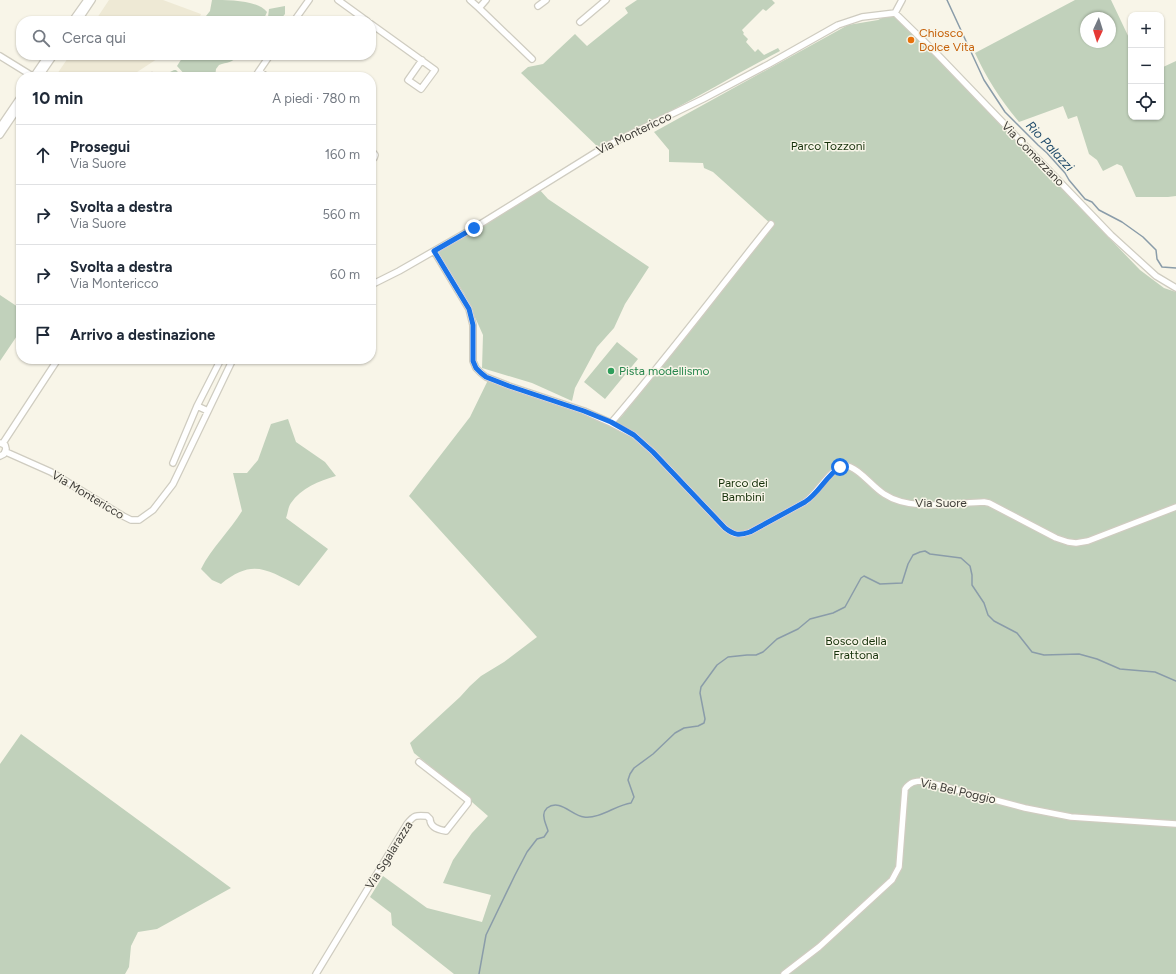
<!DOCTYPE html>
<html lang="it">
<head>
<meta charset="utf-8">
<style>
	body { margin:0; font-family:Figtree,sans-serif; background:#f2f2f3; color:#1f2937 }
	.controls { position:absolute; right:12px; top:12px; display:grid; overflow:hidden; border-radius:8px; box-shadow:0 1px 3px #0004 }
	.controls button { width:36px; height:36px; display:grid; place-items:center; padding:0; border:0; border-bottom:1px solid #e0e1e3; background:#fff; color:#1f2937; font:20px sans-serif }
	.compass { position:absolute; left:1080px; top:12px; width:36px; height:36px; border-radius:50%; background:#fff; box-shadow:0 1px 3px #0004; rotate:184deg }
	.stop { position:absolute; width:12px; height:12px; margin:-9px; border:3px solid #1a73e8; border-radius:50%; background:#fff }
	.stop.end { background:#1a73e8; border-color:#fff; box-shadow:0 1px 4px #0008 }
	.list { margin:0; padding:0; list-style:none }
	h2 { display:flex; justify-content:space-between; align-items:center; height:52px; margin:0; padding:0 16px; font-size:17px }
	h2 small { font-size:13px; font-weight:400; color:#747a83 }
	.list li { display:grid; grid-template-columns:26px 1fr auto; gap:12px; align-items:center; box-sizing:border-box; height:60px; padding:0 16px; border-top:1px solid #e0e1e3 }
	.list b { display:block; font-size:15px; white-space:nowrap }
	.list p { margin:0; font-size:13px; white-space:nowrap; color:#747a83 }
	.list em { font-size:13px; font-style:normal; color:#747a83 }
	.icon { flex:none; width:22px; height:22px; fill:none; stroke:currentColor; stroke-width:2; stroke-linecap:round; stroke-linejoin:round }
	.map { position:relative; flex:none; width:1176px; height:974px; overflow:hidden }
	.search { position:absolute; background:#fff; box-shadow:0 1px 3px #0004; left:16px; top:16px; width:360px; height:44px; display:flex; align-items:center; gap:10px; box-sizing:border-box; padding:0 14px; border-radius:16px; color:#747a83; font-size:15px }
	.panel { position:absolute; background:#fff; box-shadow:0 1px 3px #0004; left:16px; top:72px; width:360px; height:292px; border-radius:16px }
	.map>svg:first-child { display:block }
	.built { fill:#eee9d5 }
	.green { fill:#c1d1bb; fill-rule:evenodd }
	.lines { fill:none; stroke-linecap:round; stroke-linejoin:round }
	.stream { stroke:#8a9ca9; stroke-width:1.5 }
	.street-casing { stroke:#cfccc0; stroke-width:8 }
	.street { stroke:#fff; stroke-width:5.5 }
	.route { stroke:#1a73e8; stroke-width:5 }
	.food-dot { fill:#e8710a; stroke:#f8f5e8; stroke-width:1.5 }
	.leisure-dot { fill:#2e9e5b; stroke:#f8f5e8; stroke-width:1.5 }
	.labels { text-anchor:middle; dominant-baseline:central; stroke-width:3; stroke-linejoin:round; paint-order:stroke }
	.food-label { font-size:12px; fill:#c56008; stroke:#f8f5e8; text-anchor:start }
	.street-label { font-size:12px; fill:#3d3b37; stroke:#f8f5e8 }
	.park-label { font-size:12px; fill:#17320b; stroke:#f8f5e8 }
	.leisure-label { font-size:12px; fill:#27864d; stroke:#f8f5e8; text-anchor:start }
	.water-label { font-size:13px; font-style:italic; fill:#224d6c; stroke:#f8f5e8 }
</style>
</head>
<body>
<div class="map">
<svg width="1176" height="974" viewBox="0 0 1176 974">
	<rect width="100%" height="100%" fill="#f8f5e8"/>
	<!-- built -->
	<path class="built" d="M109,0H163L201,14L198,21H95Z
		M70,55H179L176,60L157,59L134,74L133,77H55Z"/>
	<!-- green -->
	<path class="green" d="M212,0C229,0 258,0 267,12L263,21H202L210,11Z
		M637,0H772L775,3L766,11L763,9L742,30L744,33L743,34L748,39L746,42L755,52L758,49L764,55L778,48L780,51C742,71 705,93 667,113C645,125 619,133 600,149L521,73L528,67L543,64L575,34L587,46L628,13L625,8Z
		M1075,0H1111L1131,42V117H1161V68L1176,61V196L1168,197H1136L1122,166L1117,164L1103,171L1097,160L1089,154L1077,116L1068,119L1063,106L1019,122C1000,99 987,79 975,53ZM1086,18H1110V42H1086Z
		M285,6V14L279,21H274L268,17L269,9Z
		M894,14L1014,135L1066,193L1140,270L1164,288L1176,292V974H454L392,925L391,913L370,897L383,876L427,908L482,922L491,895L443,883L453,860L472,833L488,816L441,775L414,753L410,743L460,697L470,686L481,676L504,662L537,637L409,496L470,417L489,378L613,424L622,416L771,224L713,172L704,168L703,163L669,162V150L654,132L848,25L878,20L886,16L892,17Z
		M184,55H238C233,63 227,62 219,65L216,69L215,77H187L177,66Z
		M174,70H176L183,77H160L159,72L168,73Z
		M539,189L548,199L649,267L625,304L614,328L597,347L575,388L572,401L532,383L482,368L483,335L464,293L434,249Z
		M0,295L21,309V330L0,361Z
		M617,342L638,359L605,399L584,382Z
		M288,419L296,442L325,462L336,476C319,481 301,488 291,503C288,507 288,513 286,518L328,549L299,586C267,570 253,558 221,584L212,580L201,569C211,548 230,531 242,511L233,473H247L258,460L271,424Z
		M21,734L231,888L157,929L138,932L131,946L129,967L125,974H0V764Z"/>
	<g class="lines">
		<!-- stream -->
		<path class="stream" d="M947,0L984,80L1005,112L1038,145L1047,153L1065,173L1069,180L1085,199L1092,202L1099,210L1122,222L1143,237L1156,250L1157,259L1162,267L1176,268
			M479,974L486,935L515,875L527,852L537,839L544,837L548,831C547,827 544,821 544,817C543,813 545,810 547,808C560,798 572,816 584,817C600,819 616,805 631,803L634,797L628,780L630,774L634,768L653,754L675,733L684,728L698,726L704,723L705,719L700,693L701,687L717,665L728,657L747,655H756L763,652L777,639L798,629L810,619L833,613L845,607L861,578L864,576L880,584L902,583L908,564L913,555L920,552L925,551L930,554L961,558L970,566L972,575V585L984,603L988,615L994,621L1017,633L1032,652L1044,655L1079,654L1097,659L1120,669L1155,672L1176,681"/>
		<!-- street casing -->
		<g class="street-casing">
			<path id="street" d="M338,0L367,21
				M470,0L479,8
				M486,0L479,8L532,59
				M538,6L546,0
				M895,13L937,54L1111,235L1156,276L1176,288
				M72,21L87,0
				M78,21L92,0
				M294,21L309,0
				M580,22L606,0
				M371,24L435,70L421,89L408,80L422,60
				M0,56L34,77
				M259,71L267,77
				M33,77L48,55
				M39,77L54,55
				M151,77L152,76
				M255,77L270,55
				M0,127L21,96
				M0,135L21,104
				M371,150L375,155L374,158L371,160
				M434,251L469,309L473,325V361L476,368L481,373L486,377L509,386L584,411L611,423L634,435L653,452L725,528C734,535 739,536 750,532L805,502C819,492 828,471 844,465C860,468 871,486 884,494C911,512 954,503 984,502L989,503L1056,538L1068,542L1076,543L1088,541L1176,507
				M371,285L399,271L474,228L606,146L703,99L769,64L838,25L862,17L895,13L902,0
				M208,411L197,406L221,359
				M611,423C667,358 718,290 771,224
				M3,443L58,359
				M6,452L51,472L123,516L131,520H139L153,510L173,484L233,359
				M0,456L4,454L6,449L5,445L0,443
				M173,463L197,406
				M316,974L407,824C414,815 416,815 427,816L430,819C430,828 439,830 446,831L468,803V800L419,762
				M784,974L819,947L892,880L899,867L905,789C910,782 915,781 923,781L1025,808L1071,817L1176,824"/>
		</g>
		<!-- street -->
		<use href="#street" class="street"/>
	</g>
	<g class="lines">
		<!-- route -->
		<path class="route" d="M474,228L434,251L469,309L473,325V361L476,368L481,373L486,377L509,386L584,411L611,422L634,435L653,452L725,528C734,535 739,536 750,532L805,502C819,493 826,476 840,467"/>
	</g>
	<!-- markers -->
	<circle class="food-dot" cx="911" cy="40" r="4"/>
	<circle class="leisure-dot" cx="611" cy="371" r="4"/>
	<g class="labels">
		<!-- food labels -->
		<g class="food-label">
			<text x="919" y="33">Chiosco<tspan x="919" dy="14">Dolce Vita</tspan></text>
		</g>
		<!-- street labels -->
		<g class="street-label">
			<text transform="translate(634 133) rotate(-26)">Via Montericco</text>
			<text transform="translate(1033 154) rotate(46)">Via Comezzano</text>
			<text transform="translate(88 495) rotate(31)">Via Montericco</text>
			<text x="941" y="503">Via Suore</text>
			<text transform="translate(958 791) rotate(13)">Via Bel Poggio</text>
			<text transform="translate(389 855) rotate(-58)">Via Sgalarazza</text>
		</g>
		<!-- park labels -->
		<g class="park-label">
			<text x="828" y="146">Parco Tozzoni</text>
			<text x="743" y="483">Parco dei<tspan x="743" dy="14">Bambini</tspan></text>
			<text x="856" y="641">Bosco della<tspan x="856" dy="14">Frattona</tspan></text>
		</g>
		<!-- leisure labels -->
		<g class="leisure-label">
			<text x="619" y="371">Pista modellismo</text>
		</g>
		<!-- water labels -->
		<g class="water-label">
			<text transform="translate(1050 146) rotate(47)">Rio Palazzi</text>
		</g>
	</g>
</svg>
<div class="controls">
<button>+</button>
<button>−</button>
<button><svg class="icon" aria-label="locate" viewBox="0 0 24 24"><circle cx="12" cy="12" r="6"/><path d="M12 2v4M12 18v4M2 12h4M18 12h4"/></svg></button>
</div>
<svg class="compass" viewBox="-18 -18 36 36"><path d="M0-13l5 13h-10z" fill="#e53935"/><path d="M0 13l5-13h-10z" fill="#747a83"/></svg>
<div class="stop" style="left:840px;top:467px"></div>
<div class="stop end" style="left:474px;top:228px"></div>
<div class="search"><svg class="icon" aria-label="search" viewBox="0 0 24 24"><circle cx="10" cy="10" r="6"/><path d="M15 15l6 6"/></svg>Cerca qui</div>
<section class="panel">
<h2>10 min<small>A piedi · 780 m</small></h2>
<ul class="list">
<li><svg class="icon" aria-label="ahead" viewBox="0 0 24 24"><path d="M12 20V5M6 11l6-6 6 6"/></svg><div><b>Prosegui</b><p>Via Suore</p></div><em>160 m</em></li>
<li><svg class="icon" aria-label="right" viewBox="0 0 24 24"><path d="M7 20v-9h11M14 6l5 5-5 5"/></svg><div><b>Svolta a destra</b><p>Via Suore</p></div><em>560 m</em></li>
<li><svg class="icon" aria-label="right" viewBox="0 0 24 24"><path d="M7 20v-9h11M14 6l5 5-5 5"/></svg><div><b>Svolta a destra</b><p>Via Montericco</p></div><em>60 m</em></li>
<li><svg class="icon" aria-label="arrive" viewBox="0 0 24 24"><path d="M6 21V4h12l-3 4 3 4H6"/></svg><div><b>Arrivo a destinazione</b></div></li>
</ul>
</section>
</div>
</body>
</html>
